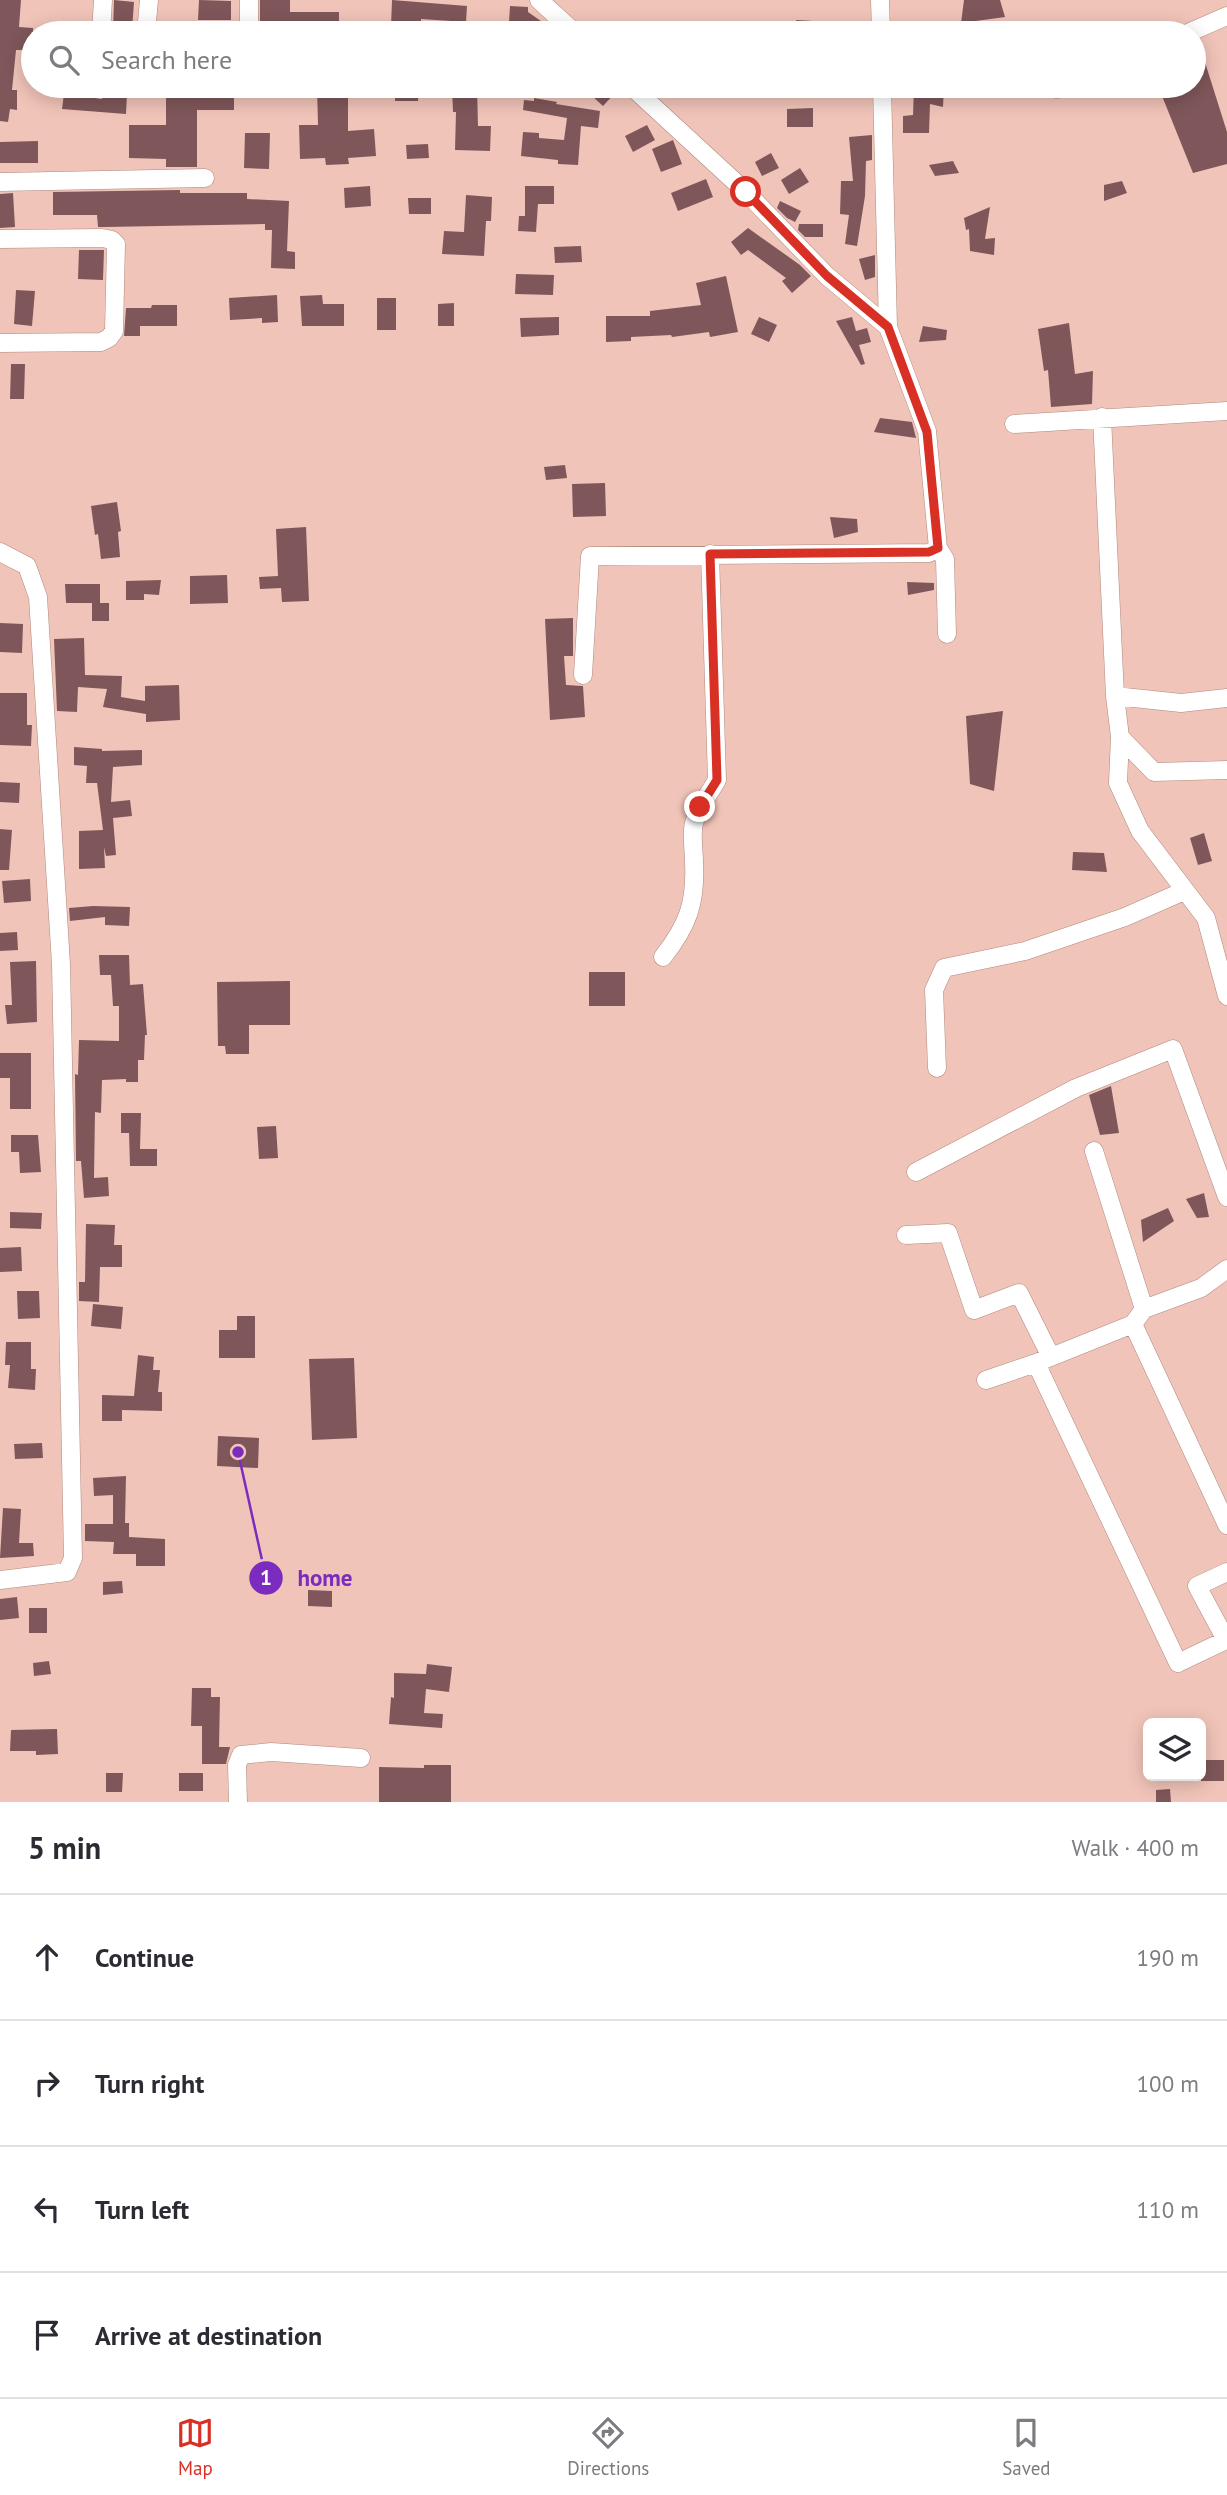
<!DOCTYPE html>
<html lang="en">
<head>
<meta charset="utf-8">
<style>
	body { margin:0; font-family:"PT Sans",sans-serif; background:#f2f2f3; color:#2b2b33 }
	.controls { position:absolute; right:21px; bottom:21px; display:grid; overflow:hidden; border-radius:10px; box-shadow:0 4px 18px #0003 }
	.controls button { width:63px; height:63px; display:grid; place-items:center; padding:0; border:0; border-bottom:2px solid #e1e1e2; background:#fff; color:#2b2b33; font:35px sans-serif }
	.stop { position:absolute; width:21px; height:21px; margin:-16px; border:5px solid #d93025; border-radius:50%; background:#fff }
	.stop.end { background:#d93025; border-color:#fff; box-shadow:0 2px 7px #0008 }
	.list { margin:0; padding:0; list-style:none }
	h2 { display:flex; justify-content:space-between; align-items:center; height:91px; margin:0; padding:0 28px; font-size:30px }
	h2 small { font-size:23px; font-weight:400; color:#7c7c81 }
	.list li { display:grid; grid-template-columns:46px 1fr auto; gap:21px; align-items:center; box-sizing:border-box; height:126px; padding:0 28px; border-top:2px solid #e1e1e2 }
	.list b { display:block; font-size:26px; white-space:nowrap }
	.list em { font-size:23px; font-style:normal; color:#7c7c81 }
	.icon { flex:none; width:38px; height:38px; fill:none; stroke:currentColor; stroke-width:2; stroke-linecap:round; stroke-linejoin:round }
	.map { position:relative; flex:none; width:1227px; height:1802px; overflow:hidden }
	.search { position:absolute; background:#fff; box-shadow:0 4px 18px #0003; left:21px; right:21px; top:21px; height:77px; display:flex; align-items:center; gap:18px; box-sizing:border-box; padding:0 24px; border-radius:38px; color:#7c7c81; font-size:26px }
	.sheet { height:595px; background:#fff }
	nav { display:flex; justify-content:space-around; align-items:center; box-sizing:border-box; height:98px; border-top:2px solid #e1e1e2; background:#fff; font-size:19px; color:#7c7c81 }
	nav a { display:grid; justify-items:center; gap:4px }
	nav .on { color:#d93025 }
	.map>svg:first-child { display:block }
	.building { fill:#7f575a }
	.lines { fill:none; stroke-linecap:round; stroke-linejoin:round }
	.minor-casing { stroke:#b1887d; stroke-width:19 }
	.minor { stroke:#fff; stroke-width:18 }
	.route { stroke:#d93025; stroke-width:9 }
	.leader { fill:none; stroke:#7b2cbf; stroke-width:2.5 }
	.callout-dot { fill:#7b2cbf; stroke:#f1c4b9; stroke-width:2.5 }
	.mark-label { font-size:21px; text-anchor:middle; font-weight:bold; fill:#fff }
	.callout-label { font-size:23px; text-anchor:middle; font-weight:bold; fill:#7b2cbf; stroke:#f1c4b9; stroke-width:7; stroke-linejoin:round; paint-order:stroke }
</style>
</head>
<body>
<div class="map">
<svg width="1227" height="1802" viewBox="0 0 1227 1802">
	<rect width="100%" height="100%" fill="#f1c4b9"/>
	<!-- building -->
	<path class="building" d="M0,0H21L19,27L33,28V50H16L12,90H17V110L10,109L8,122L0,121Z
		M114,0L134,2L132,30L113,29Z
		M199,0L231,1V20H198Z
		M260,0H290V12H339V32L260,33Z
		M392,0L467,6L466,22L421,19V27L391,26Z
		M964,0H1000L1005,17L961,23Z
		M510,6L528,7V12L558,33H525L532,23L509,22Z
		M796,20L830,22L814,33H802Z
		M1204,59L1227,132V164L1193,173L1158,86H1194V63Z
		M317,86H336V98H348V131L374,129L376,156L348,158L349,164L326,165L325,158L300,159L299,125H318Z
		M395,86H419L418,101H395Z
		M452,86H477L478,126H491L490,151L455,150L456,112H453Z
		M581,86H609L616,92L603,106Z
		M751,86H773L774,97L752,98Z
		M914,86H944L943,107L930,104L929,133H903V116L913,115Z
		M103,92L127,93L126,114L62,109L64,94L102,99Z
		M205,92H234V110H197V167H166V159L129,158V125H166V95H205Z
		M534,98L557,102L556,104L600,111L598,128L581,126L578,165L558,164V160L521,156L523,132L539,133V138L564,140L567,118L523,110L524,100L534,101Z
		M813,108V127H787V109Z
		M647,125L655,140L633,152L625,136Z
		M245,133H270L269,169L244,168Z
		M872,135V160L866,161L865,196L857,246L845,244L849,215L840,214L841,181H853L849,137Z
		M673,140L682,164L661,172L652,149Z
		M38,141V163H0V142Z
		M428,144L429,158L407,159L406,145Z
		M771,153L779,168L762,176L755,162Z
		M953,161L959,173L935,176L929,165Z
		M800,168L809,182L789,194L781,180Z
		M706,179L713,197L678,211L671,193Z
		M1122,181L1127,193L1104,201V185Z
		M370,186L371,206L345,208L344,188Z
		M525,186H554V204H538L536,232L518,231L519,216H525Z
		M180,190V193H247V199L289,201L287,251L295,252V269L271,268L272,230H265V224L105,227H98L97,215H53V192Z
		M13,193L15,227L0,228V194Z
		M466,195L492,197L491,221H486L484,256L442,254L444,231L464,232Z
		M408,198H431V214H409Z
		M780,201L801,211L795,222L787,218L777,208Z
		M990,207L985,239L995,238L994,255L970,251L969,229L966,230L964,218Z
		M799,224H823V237H805L798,230Z
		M748,228L800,265L811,276L792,293L782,281L786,278L748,250L741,255L731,242Z
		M581,246L582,262L555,263L554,247Z
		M79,250H104L103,280L78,279Z
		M875,255V277L865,280L859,259Z
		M516,274L554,275L553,295L515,294Z
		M726,276L738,332L710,337L709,332L672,337L671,335L631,337V341L606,342V316H650V311L701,305L696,283Z
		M16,290L35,291L32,326L14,324Z
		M277,295L278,322L262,323V318L230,320L229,298Z
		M322,295L323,304H344V326H302L300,296Z
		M377,298H396V330H377Z
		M454,303V326H438V304Z
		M152,305H177V326H140V336H124L126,308H151Z
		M559,317V335L521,337L520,318Z
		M759,317L777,325L769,342L751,334Z
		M852,317L856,331L867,328L871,342L859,345L865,364L861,365L836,321Z
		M1069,323L1075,374L1093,371L1092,404L1051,407L1048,370L1044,371L1038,329Z
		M923,326L947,330L946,340L919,342Z
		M11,364H25L24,399H10Z
		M880,418L912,422L916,438L874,432Z
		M565,465L567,478L546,480L544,467Z
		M605,483L606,516L573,517L572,484Z
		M117,502L121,531L118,532L120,557L101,559L98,534L95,535L91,506Z
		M830,517L857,519L858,532L834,538Z
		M306,527L309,601L282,602L281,588L260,589L259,577L278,576L276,529Z
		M227,575L228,603L190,604V576Z
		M161,580L159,595L144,594V600H126V581Z
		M907,582L934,583V590L908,595Z
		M65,584H100V603H66Z
		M92,603H109V621H92Z
		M573,618V656H564L566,685L583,686L585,717L550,720L545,619Z
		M0,623L23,624L22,653L0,652Z
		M84,638L85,675L122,676L121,697L145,701V686L179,685L180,720L146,722V714L103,707L107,689L78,687L77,712L57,711L54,639Z
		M0,693H27V725H32L31,746L0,745Z
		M1003,711L994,791L970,784L966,716Z
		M74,747L102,749V751L142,750V765L113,767L111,802L130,800L132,816L113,818L116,855L106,856L104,847L105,868L79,869V831L103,830L97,783H86L87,766L74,765Z
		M0,782L20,783L19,803L0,802Z
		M0,829L12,830L9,870H0Z
		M1204,833L1212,861L1198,865L1190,838Z
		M1073,852L1104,853L1107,872L1072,870Z
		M30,879L31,901L4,903L2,881Z
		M93,906L130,907L129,926L105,925V917L70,921L69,908Z
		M17,932L18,950L0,951V933Z
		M99,955H129L130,985L143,984L147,1035H145L144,1060H138V1082H126V1079L102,1080L101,1113L95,1112L94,1178L108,1177L109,1196L84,1198L81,1161H76L75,1074L78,1075L79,1040L119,1041V1006H113L111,975H100Z
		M36,961L37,1022L7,1024L5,1005H12L10,962Z
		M589,972H625V1006H589Z
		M290,981V1025H249V1054H226L225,1046H218L217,982Z
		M0,1053H31V1109H10V1078H0Z
		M1111,1086L1119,1133L1100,1135L1089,1095Z
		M121,1113H141L140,1149H157V1166H130L129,1133H121Z
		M276,1126L278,1158L259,1159L257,1127Z
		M11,1135H38L41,1172L20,1173L19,1152H11Z
		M1204,1193L1209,1217L1197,1218L1186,1199Z
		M1168,1208L1174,1221L1143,1242L1141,1220Z
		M10,1212L42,1213L41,1229L10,1228Z
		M86,1224L115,1225L114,1245H122V1267H100L99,1302L79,1301V1282H85Z
		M21,1247L22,1271L0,1272V1248Z
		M17,1291H39L40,1318L18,1319Z
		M93,1304L123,1307L121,1329L91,1326Z
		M237,1316H255V1358H219V1330H237Z
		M6,1342H31V1369H36L35,1390L8,1388L10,1365H5Z
		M138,1355L154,1357L153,1370H160L158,1392H162V1411L122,1410V1421H102V1395L134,1396Z
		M354,1358L357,1438L312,1440L309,1359Z
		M218,1436L259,1438L258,1468L217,1466Z
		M42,1443L43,1458L15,1459L14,1444Z
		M126,1476L125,1523H129V1537L165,1539V1566H136V1554H113L114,1542L85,1541V1524H113V1495L94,1496L93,1478Z
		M3,1508L21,1509L19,1543H33L34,1556L0,1558Z
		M122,1581L123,1593L103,1595V1582Z
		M308,1590L332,1591V1607L308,1606Z
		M17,1597L19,1618L0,1620V1599Z
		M29,1608H47V1633H29Z
		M49,1661L51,1674L34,1676L33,1663Z
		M427,1664L452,1667L449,1692L426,1689L424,1713L443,1714L442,1728L389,1724L391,1697L394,1698V1673L426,1674Z
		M192,1688H211V1697H220L219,1747H230L226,1764H202V1726H191Z
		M57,1729L58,1754L36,1755V1751H10L11,1730Z
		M1201,1760H1224V1781H1201Z
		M424,1765H451V1802H379V1767L424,1768Z
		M106,1773H123L122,1792H106Z
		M179,1773H203V1791H179Z
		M1170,1789L1171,1802H1156V1790Z"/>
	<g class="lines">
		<!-- minor casing -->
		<g class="minor-casing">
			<path id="minor" d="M539,0L575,33
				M880,0L881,33
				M101,33L103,0
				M146,33L149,0
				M249,33V0
				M1188,33L1227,16
				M631,86L746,192L827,276L888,327
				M882,86L888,327L927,431L938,548L945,559L947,634
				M1057,89L1065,86
				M0,182L205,178
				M0,239L102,238L112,240L116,244L114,331L109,338L101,342L0,343
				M1102,417L1115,696
				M1014,424L1227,411
				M0,552L27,566L38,597L61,964L73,1558L67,1572L0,1580
				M583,675L590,556L929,553L938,548
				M1227,698L1181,703L1115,696L1120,737L1154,772L1227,770
				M1120,737L1118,783L1140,831L1206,918L1227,996
				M663,957C688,925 696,903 694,862C694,850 691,835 694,823C698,808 709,794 717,780L710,554
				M937,1068L934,990L944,968L1025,951L1125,917L1184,891
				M1094,1151L1144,1309
				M916,1172L1076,1088L1173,1049L1227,1197
				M906,1235L948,1233L974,1310L1019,1293L1051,1357
				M1227,1269L1201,1288L1144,1309L1133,1324L1227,1525
				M1036,1363L1178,1663L1226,1640L1197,1586L1227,1572
				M986,1380L1036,1363L1133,1324
				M238,1802L237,1765L241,1755L271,1752L361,1758"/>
		</g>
		<!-- minor -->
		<use href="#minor" class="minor"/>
	</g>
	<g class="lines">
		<!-- route -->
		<path class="route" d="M700,807L717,780L710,554L929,552L938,548L927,432L888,327L827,276L746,192"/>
	</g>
	<!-- callouts -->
	<path class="leader" d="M238 1452L266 1578"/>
	<g class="callout-dot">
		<circle cx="238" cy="1452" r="7"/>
		<circle cx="266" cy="1578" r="18"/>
	</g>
	<g class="mark-label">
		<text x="266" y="1585">1</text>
	</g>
	<g class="callout-label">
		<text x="325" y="1586">home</text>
	</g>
</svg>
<div class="controls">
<button><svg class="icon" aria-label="layers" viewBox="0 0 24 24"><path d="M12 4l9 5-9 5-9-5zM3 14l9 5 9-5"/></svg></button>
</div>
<div class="stop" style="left:746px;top:192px"></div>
<div class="stop end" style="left:700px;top:807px"></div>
<div class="search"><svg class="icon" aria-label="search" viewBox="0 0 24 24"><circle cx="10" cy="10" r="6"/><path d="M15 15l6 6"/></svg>Search here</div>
</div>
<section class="sheet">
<h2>5 min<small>Walk · 400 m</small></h2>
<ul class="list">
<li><svg class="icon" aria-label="ahead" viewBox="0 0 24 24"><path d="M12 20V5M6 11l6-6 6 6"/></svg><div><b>Continue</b></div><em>190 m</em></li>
<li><svg class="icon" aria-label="right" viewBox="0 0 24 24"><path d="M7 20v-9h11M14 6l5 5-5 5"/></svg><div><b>Turn right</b></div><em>100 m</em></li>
<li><svg class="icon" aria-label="left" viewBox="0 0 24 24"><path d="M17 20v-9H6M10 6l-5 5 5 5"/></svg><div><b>Turn left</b></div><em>110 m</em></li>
<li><svg class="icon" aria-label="arrive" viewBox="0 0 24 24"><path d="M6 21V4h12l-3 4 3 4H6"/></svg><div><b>Arrive at destination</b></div></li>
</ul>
</section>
<nav>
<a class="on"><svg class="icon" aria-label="map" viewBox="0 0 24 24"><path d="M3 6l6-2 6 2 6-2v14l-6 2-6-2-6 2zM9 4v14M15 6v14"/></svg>Map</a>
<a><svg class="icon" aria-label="directions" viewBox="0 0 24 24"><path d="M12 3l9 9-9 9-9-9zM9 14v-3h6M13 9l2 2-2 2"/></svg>Directions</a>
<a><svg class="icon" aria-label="saved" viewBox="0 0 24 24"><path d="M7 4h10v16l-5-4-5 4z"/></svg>Saved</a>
</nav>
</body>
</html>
